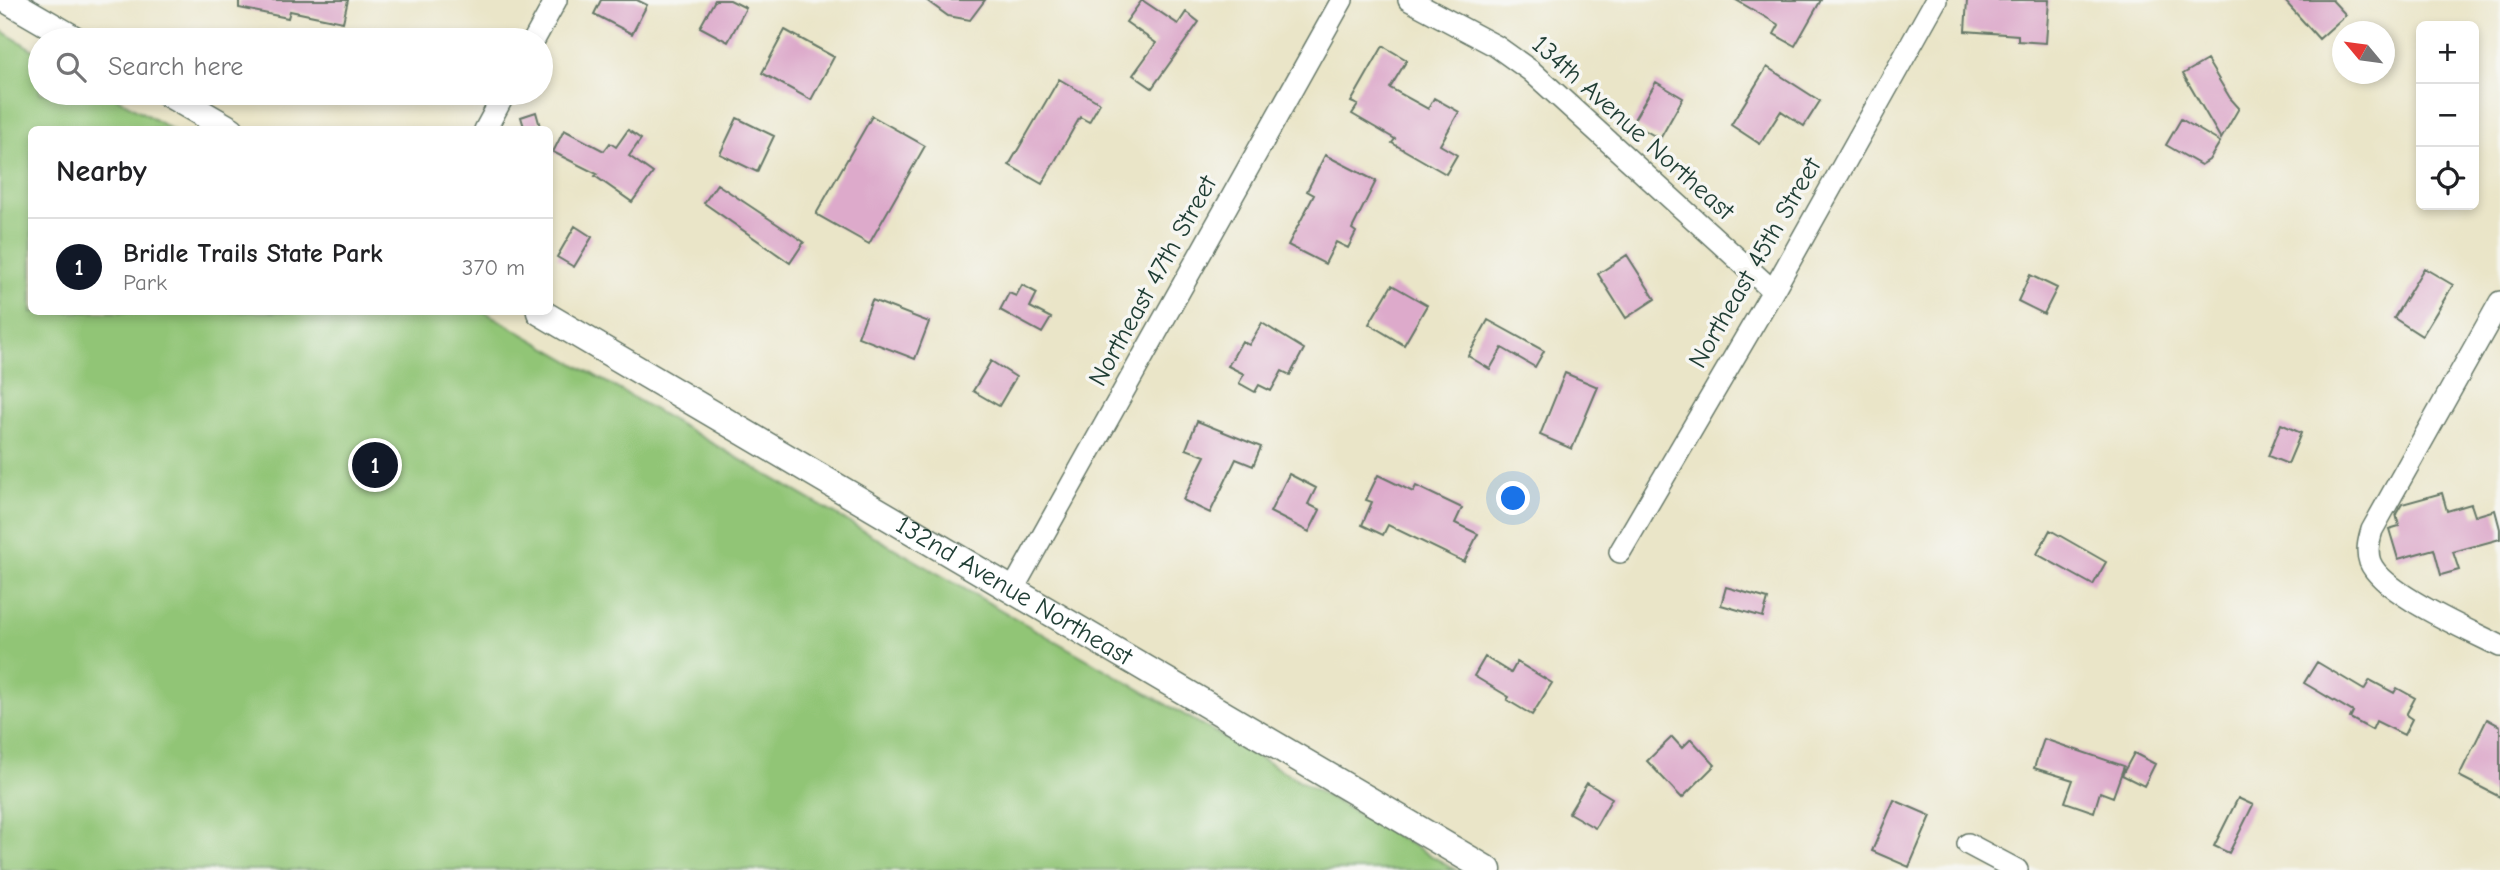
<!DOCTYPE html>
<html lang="en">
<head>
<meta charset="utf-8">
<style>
	body { margin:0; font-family:"Comic Neue",sans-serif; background:#f2f2f2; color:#202124 }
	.controls { position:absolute; right:21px; top:21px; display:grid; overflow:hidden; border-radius:10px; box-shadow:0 4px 10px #0003 }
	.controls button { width:63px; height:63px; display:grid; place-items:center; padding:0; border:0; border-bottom:2px solid #e0e0e0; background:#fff; color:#202124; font:35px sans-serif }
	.compass { position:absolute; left:2332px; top:21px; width:63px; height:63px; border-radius:50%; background:#fff; box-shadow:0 4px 10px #0003; rotate:299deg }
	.you { position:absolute; left:1514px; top:499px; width:24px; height:24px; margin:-18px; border:5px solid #fff; border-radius:50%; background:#1a73e8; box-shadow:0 0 0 10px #1a73e833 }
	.badge { display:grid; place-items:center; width:46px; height:46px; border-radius:50%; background:#111827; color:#fff; font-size:23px; font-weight:700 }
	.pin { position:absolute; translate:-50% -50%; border:4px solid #fff; box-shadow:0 2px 7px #0006 }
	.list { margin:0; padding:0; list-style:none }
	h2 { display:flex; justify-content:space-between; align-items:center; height:91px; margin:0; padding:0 28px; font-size:30px }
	h2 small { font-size:23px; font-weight:400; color:#757577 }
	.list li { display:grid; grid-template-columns:46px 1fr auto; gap:21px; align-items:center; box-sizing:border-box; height:98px; padding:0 28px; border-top:2px solid #e0e0e0 }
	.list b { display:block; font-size:26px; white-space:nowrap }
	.list p { margin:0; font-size:23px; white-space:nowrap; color:#757577 }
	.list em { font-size:23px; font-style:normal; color:#757577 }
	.icon { flex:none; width:38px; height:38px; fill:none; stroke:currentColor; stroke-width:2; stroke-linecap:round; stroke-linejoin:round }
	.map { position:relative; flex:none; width:2500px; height:870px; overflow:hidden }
	.search { position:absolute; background:#fff; box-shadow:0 4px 10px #0003; left:28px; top:28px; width:525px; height:77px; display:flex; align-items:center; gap:18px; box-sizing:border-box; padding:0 24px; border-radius:38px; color:#757577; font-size:26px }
	.panel { position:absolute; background:#fff; box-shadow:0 4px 10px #0003; left:28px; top:126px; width:525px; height:189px; border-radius:10px }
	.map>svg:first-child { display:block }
	.green { fill:#91c576; stroke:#588155; stroke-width:2 }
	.building { fill:#ddaacb }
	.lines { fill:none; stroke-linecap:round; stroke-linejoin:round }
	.minor-casing { stroke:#667868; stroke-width:24 }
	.tertiary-casing { stroke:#667868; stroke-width:29 }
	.minor { stroke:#fff; stroke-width:21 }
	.tertiary { stroke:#fff; stroke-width:26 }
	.labels { text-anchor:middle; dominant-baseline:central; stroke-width:7; stroke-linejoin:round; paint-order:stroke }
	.street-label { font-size:26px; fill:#1f3d34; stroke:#f6f6f2 }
</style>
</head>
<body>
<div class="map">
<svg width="2500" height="870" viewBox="0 0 2500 870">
	<rect width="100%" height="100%" fill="#f6f6f2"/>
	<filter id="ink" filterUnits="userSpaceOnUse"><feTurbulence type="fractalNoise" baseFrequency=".0143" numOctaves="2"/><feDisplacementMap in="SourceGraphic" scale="14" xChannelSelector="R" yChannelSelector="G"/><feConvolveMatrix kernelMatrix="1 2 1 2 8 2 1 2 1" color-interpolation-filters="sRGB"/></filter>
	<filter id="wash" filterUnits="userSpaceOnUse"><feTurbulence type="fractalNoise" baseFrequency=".00686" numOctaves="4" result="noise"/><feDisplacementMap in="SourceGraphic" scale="28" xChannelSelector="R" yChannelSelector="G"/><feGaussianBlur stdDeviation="1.57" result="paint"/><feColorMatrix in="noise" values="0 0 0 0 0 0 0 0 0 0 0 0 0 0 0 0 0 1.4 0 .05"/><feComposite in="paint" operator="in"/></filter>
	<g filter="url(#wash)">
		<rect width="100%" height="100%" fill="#eae5c8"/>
		<!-- green -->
		<path class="green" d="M0,30L40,54V93H108L171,129L32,130V312H485L1015,618L1456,870H0Z"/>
		<g id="blocks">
			<!-- building -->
			<path class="building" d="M239,0H348L343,22L290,11L288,18L239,8Z
				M601,0H637L647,5L632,34L594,14Z
				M715,0H730L746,8L728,42L700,27Z
				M926,0H985L970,20L948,16Z
				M1142,0L1178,24L1186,12L1199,22L1152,88L1133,75L1156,43L1126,22Z
				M1736,0H1821L1795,46L1774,34L1779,25Z
				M1967,0H2049L2046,43L2018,41V35L1965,31Z
				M2284,0H2332L2346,15L2319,39Z
				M785,30L834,57L811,100L762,73Z
				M1383,46L1407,60L1390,88L1428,109L1434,98L1459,112L1440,145L1457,155L1446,174L1392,143L1395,139L1352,114L1358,105L1351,102Z
				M2207,60L2230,98L2239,108L2221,139L2183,74Z
				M1767,67L1820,101L1804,126L1781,111L1760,144L1731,125Z
				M1059,79L1100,103L1089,122L1080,117L1042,184L1009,165Z
				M1656,82L1683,98L1660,139L1632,123Z
				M536,112L541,130H525L521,117Z
				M872,116L925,146L869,244L816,214Z
				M737,118L774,136L757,172L720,154Z
				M2181,119L2220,142L2209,160L2201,165L2166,145Z
				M564,130L604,151L610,143L616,147L628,130L641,139L629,156L653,173L632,202L595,176L597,174L553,152Z
				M1325,155L1376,181L1352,229L1356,232L1348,248L1336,242L1325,264L1288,245L1314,195L1307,191Z
				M717,184L804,242L790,263L704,203Z
				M575,226L592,237L574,267L557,257Z
				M1627,255L1655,299L1626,318L1598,274Z
				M2424,268L2453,285L2422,336L2394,318Z
				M2030,275L2057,288L2044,314L2018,301Z
				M1022,285L1037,293L1030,307L1051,318L1042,333L1000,310L1009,293L1016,296Z
				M1392,285L1427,305L1404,345L1369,324Z
				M872,300L929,322L915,359L858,337Z
				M1488,320L1544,351L1535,367L1502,348L1490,369L1468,356Z
				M1262,323L1304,349L1290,375L1282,371L1271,391L1259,385L1255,392L1239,383L1244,374L1228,366L1242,341L1249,345Z
				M991,361L1016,377L999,406L973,391Z
				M1565,373L1598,387L1572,449L1540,435Z
				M1197,421L1261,447L1253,466L1236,459L1210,513L1183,500L1205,456L1186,449Z
				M2281,424L2301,433L2288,464L2268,456Z
				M1289,474L1316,488L1308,504L1320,510L1309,532L1270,512Z
				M1378,475L1413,492L1416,486L1462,508L1455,523L1478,534L1464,562L1388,525L1383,535L1362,525L1372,502L1366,500Z
				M2442,493L2447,511L2471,504L2475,516L2495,510L2500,529V539L2453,552L2459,570L2441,575L2434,549L2398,559L2389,529L2399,526L2396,514L2402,504Z
				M2050,530L2106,562L2093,585L2037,554Z
				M1726,587L1768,599L1763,617L1721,605Z
				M1485,657L1511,673L1517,662L1552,683L1532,715L1507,700L1509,697L1474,676Z
				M2317,662L2364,690L2370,680L2394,693L2397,688L2415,698L2406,715L2412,719L2404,735L2376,721L2372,730L2350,718L2353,712L2304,683Z
				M2487,719L2500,726V797L2459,776Z
				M1672,737L1682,748L1691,739L1715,765L1682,798L1647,761Z
				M2044,739L2124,766L2113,797L2100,792L2094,812L2065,802L2073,780L2034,768Z
				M2134,753L2155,764L2144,786L2122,775Z
				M1587,783L1612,798L1595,828L1569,813Z
				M2238,798L2253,805L2229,853L2214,846Z
				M1894,800L1931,816L1909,867L1872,851Z"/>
		</g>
	</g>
	<g filter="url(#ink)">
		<use href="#blocks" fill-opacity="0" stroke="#667868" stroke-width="2"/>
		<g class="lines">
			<!-- minor casing -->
			<g class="minor-casing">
				<path id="minor" d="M1409,0L1496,46L1531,71L1773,291
					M534,40L556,0
					M485,130L505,93
					M2500,302L2372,530C2369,540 2366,551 2370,562C2382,593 2469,630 2500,646
					M1620,552L1773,291L1936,0
					M1013,589L1342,0
					M1968,844L2017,870"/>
			</g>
			<!-- tertiary casing -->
			<g class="tertiary-casing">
				<g id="tertiary">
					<path d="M7,0L76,40"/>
					<path d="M167,93L231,130"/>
					<path id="s1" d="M540,312L1488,870"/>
				</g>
			</g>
			<!-- minor -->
			<use href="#minor" class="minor"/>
			<!-- tertiary -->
			<use href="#tertiary" class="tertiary"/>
		</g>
	</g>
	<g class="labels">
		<!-- street labels -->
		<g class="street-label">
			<text transform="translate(1633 128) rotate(42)">134th Avenue Northeast</text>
			<text transform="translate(1755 263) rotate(-60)">Northeast 45th Street</text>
			<text transform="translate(1153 281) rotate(-61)">Northeast 47th Street</text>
			<text stroke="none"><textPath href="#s1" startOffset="550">132nd Avenue Northeast</textPath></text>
		</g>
	</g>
</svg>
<div class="controls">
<button>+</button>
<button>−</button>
<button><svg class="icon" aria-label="locate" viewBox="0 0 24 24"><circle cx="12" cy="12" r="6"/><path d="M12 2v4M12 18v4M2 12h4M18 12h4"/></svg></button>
</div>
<svg class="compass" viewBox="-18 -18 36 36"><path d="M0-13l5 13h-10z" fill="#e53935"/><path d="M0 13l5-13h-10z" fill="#757577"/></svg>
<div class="you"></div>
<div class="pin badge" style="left:375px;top:465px">1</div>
<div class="search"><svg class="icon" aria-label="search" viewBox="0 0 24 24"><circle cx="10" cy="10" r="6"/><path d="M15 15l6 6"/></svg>Search here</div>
<section class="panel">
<h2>Nearby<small></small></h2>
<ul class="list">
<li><span class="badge">1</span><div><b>Bridle Trails State Park</b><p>Park</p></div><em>370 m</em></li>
</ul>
</section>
</div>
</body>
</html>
